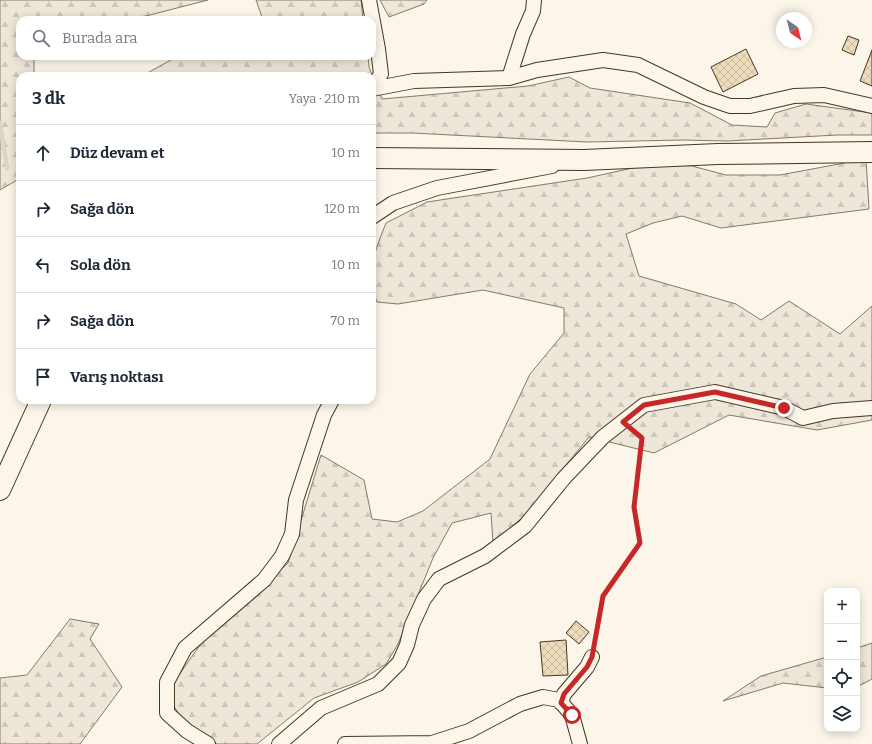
<!DOCTYPE html>
<html lang="tr">
<head>
<meta charset="utf-8">
<style>
	body { margin:0; font-family:Bitter,serif; background:#f6f6f7; color:#1f2937 }
	.controls { position:absolute; right:12px; bottom:12px; display:grid; overflow:hidden; border-radius:8px; box-shadow:0 2px 10px #0003 }
	.controls button { width:36px; height:36px; display:grid; place-items:center; padding:0; border:0; border-bottom:1px solid #e0e1e3; background:#fff; color:#1f2937; font:20px sans-serif }
	.compass { position:absolute; left:776px; top:12px; width:36px; height:36px; border-radius:50%; background:#fff; box-shadow:0 2px 10px #0003; rotate:145deg }
	.stop { position:absolute; width:12px; height:12px; margin:-9px; border:3px solid #c62828; border-radius:50%; background:#fff }
	.stop.end { background:#c62828; border-color:#fff; box-shadow:0 1px 4px #0008 }
	.list { margin:0; padding:0; list-style:none }
	h2 { display:flex; justify-content:space-between; align-items:center; height:52px; margin:0; padding:0 16px; font-size:17px }
	h2 small { font-size:13px; font-weight:400; color:#747a83 }
	.list li { display:grid; grid-template-columns:26px 1fr auto; gap:12px; align-items:center; box-sizing:border-box; height:56px; padding:0 16px; border-top:1px solid #e0e1e3 }
	.list b { display:block; font-size:15px; white-space:nowrap }
	.list em { font-size:13px; font-style:normal; color:#747a83 }
	.icon { flex:none; width:22px; height:22px; fill:none; stroke:currentColor; stroke-width:2; stroke-linecap:round; stroke-linejoin:round }
	.map { position:relative; flex:none; width:872px; height:744px; overflow:hidden }
	.search { position:absolute; background:#fff; box-shadow:0 2px 10px #0003; left:16px; top:16px; width:360px; height:44px; display:flex; align-items:center; gap:10px; box-sizing:border-box; padding:0 14px; border-radius:12px; color:#747a83; font-size:15px }
	.panel { position:absolute; background:#fff; box-shadow:0 2px 10px #0003; left:16px; top:72px; width:360px; height:332px; border-radius:12px }
	.map>svg:first-child { display:block }
	.forest { fill:url(#forest-firs); stroke:#887966 }
	.lines { fill:none; stroke-linecap:round; stroke-linejoin:round }
	.stream { stroke:#dcd4c6; stroke-width:4.5 }
	.building { fill:url(#building-cross-hatch); stroke:#4a3520 }
	.street-casing { stroke:#4a3520; stroke-width:16 }
	.secondary-casing { stroke:#4a3520; stroke-width:22 }
	.path { stroke:#7f6f5c; stroke-width:2.5; stroke-dasharray:3 2; stroke-linecap:butt }
	.street { stroke:#fbf6e9; stroke-width:14 }
	.secondary { stroke:#fbf6e9; stroke-width:20 }
	.route { stroke:#c62828; stroke-width:5 }
</style>
</head>
<body>
<div class="map">
<svg width="872" height="744" viewBox="0 0 872 744">
	<defs>
		<pattern id="forest-firs" width="22" height="20" patternUnits="userSpaceOnUse"><rect width="22" height="20" fill="#ede6d9"/><path d="M5 1l3.5 6h-7zM16 11l3.5 6h-7z" fill="#cdc6ba"/></pattern>
		<pattern id="building-cross-hatch" width="8" height="8" patternUnits="userSpaceOnUse"><rect width="8" height="8" fill="#ecdcbc"/><path d="M0 0l8 8M0 8l8-8" fill="none" stroke="#ccbda1"/></pattern>
	</defs>
	<rect width="100%" height="100%" fill="#fbf6e9"/>
	<!-- forest -->
	<path class="forest" d="M0,0H208L146,16L107,20H20V56H34V76H20V170L17,180L0,190Z
		M256,0H361L363,20H263Z
		M380,0H427L424,4L389,17Z
		M178,56H368L369,67L382,99L528,86L569,77L590,88L690,103L732,125L767,127L775,113L806,104L872,113V135H837L727,141L683,140L587,142L412,133H372V76H142Z
		M866,159L869,209L721,228L682,216L653,223L626,234L639,276L736,304L761,320L789,301L840,334L872,306V420L817,430L729,415L654,453L589,437L524,516L493,543L491,513L452,523L433,558L398,644L386,664L358,682L314,698L257,744H217L182,720L173,704L174,682L200,645L288,563L321,455L364,480L372,519L397,522L423,511L490,459L530,374L564,333V308L483,290L398,304L377,302C365,272 375,251 386,223L427,202L587,178L669,160L726,175H780Z
		M70,619L99,624L90,639L122,687L80,744H0V678L27,675Z
		M872,643V679L857,687V648Z
		M827,657V688L783,683L723,701L761,676Z"/>
	<g class="lines">
		<!-- stream -->
		<path class="stream" d="M0,123L7,168"/>
	</g>
	<!-- building -->
	<path class="building" d="M848,36L859,40L854,55L842,50Z
		M746,49L758,74L723,92L711,67Z
		M872,50V86L860,81Z
		M576,621L589,632L579,644L566,633Z
		M566,640L568,675L543,676L540,642Z"/>
	<g class="lines">
		<!-- street casing -->
		<g class="street-casing">
			<path id="street" d="M369,0L378,49L381,74L372,88
				M509,78L537,70L603,60L638,65L704,97L730,106H750L794,96L824,95L872,106
				M372,89L414,81L509,78L523,34L533,11L534,0
				M372,217L393,203L437,188L552,166
				M561,703L564,694L587,667L592,657
				M208,744L187,731L167,713V682L185,648L264,580L282,556L292,534L296,500L324,415L332,400
				M279,744L321,708L378,684L399,663L407,645L412,625L424,599L439,579L485,556L525,526L564,478L603,437L644,405L715,392L784,408L803,418L833,411L872,408
				M345,744L432,743L469,731L520,704L543,697L559,700L572,715L580,744"/>
		</g>
		<!-- secondary casing -->
		<g class="secondary-casing">
			<path id="secondary" d="M372,158L584,160L718,154L872,152
				M0,490L41,400"/>
		</g>
		<!-- path -->
		<path class="path" d="M594,644L603,596L640,543L634,507L642,438L634,431"/>
		<!-- street -->
		<use href="#street" class="street"/>
		<!-- secondary -->
		<use href="#secondary" class="secondary"/>
	</g>
	<g class="lines">
		<!-- route -->
		<path class="route" d="M572,715L561,703L564,694L587,667L592,657L603,596L640,543L634,507L642,438L623,422L644,405L715,392L784,408"/>
	</g>
</svg>
<div class="controls">
<button>+</button>
<button>−</button>
<button><svg class="icon" aria-label="locate" viewBox="0 0 24 24"><circle cx="12" cy="12" r="6"/><path d="M12 2v4M12 18v4M2 12h4M18 12h4"/></svg></button>
<button><svg class="icon" aria-label="layers" viewBox="0 0 24 24"><path d="M12 4l9 5-9 5-9-5zM3 14l9 5 9-5"/></svg></button>
</div>
<svg class="compass" viewBox="-18 -18 36 36"><path d="M0-13l5 13h-10z" fill="#e53935"/><path d="M0 13l5-13h-10z" fill="#747a83"/></svg>
<div class="stop" style="left:572px;top:715px"></div>
<div class="stop end" style="left:784px;top:408px"></div>
<div class="search"><svg class="icon" aria-label="search" viewBox="0 0 24 24"><circle cx="10" cy="10" r="6"/><path d="M15 15l6 6"/></svg>Burada ara</div>
<section class="panel">
<h2>3 dk<small>Yaya · 210 m</small></h2>
<ul class="list">
<li><svg class="icon" aria-label="ahead" viewBox="0 0 24 24"><path d="M12 20V5M6 11l6-6 6 6"/></svg><div><b>Düz devam et</b></div><em>10 m</em></li>
<li><svg class="icon" aria-label="right" viewBox="0 0 24 24"><path d="M7 20v-9h11M14 6l5 5-5 5"/></svg><div><b>Sağa dön</b></div><em>120 m</em></li>
<li><svg class="icon" aria-label="left" viewBox="0 0 24 24"><path d="M17 20v-9H6M10 6l-5 5 5 5"/></svg><div><b>Sola dön</b></div><em>10 m</em></li>
<li><svg class="icon" aria-label="right" viewBox="0 0 24 24"><path d="M7 20v-9h11M14 6l5 5-5 5"/></svg><div><b>Sağa dön</b></div><em>70 m</em></li>
<li><svg class="icon" aria-label="arrive" viewBox="0 0 24 24"><path d="M6 21V4h12l-3 4 3 4H6"/></svg><div><b>Varış noktası</b></div></li>
</ul>
</section>
</div>
</body>
</html>
